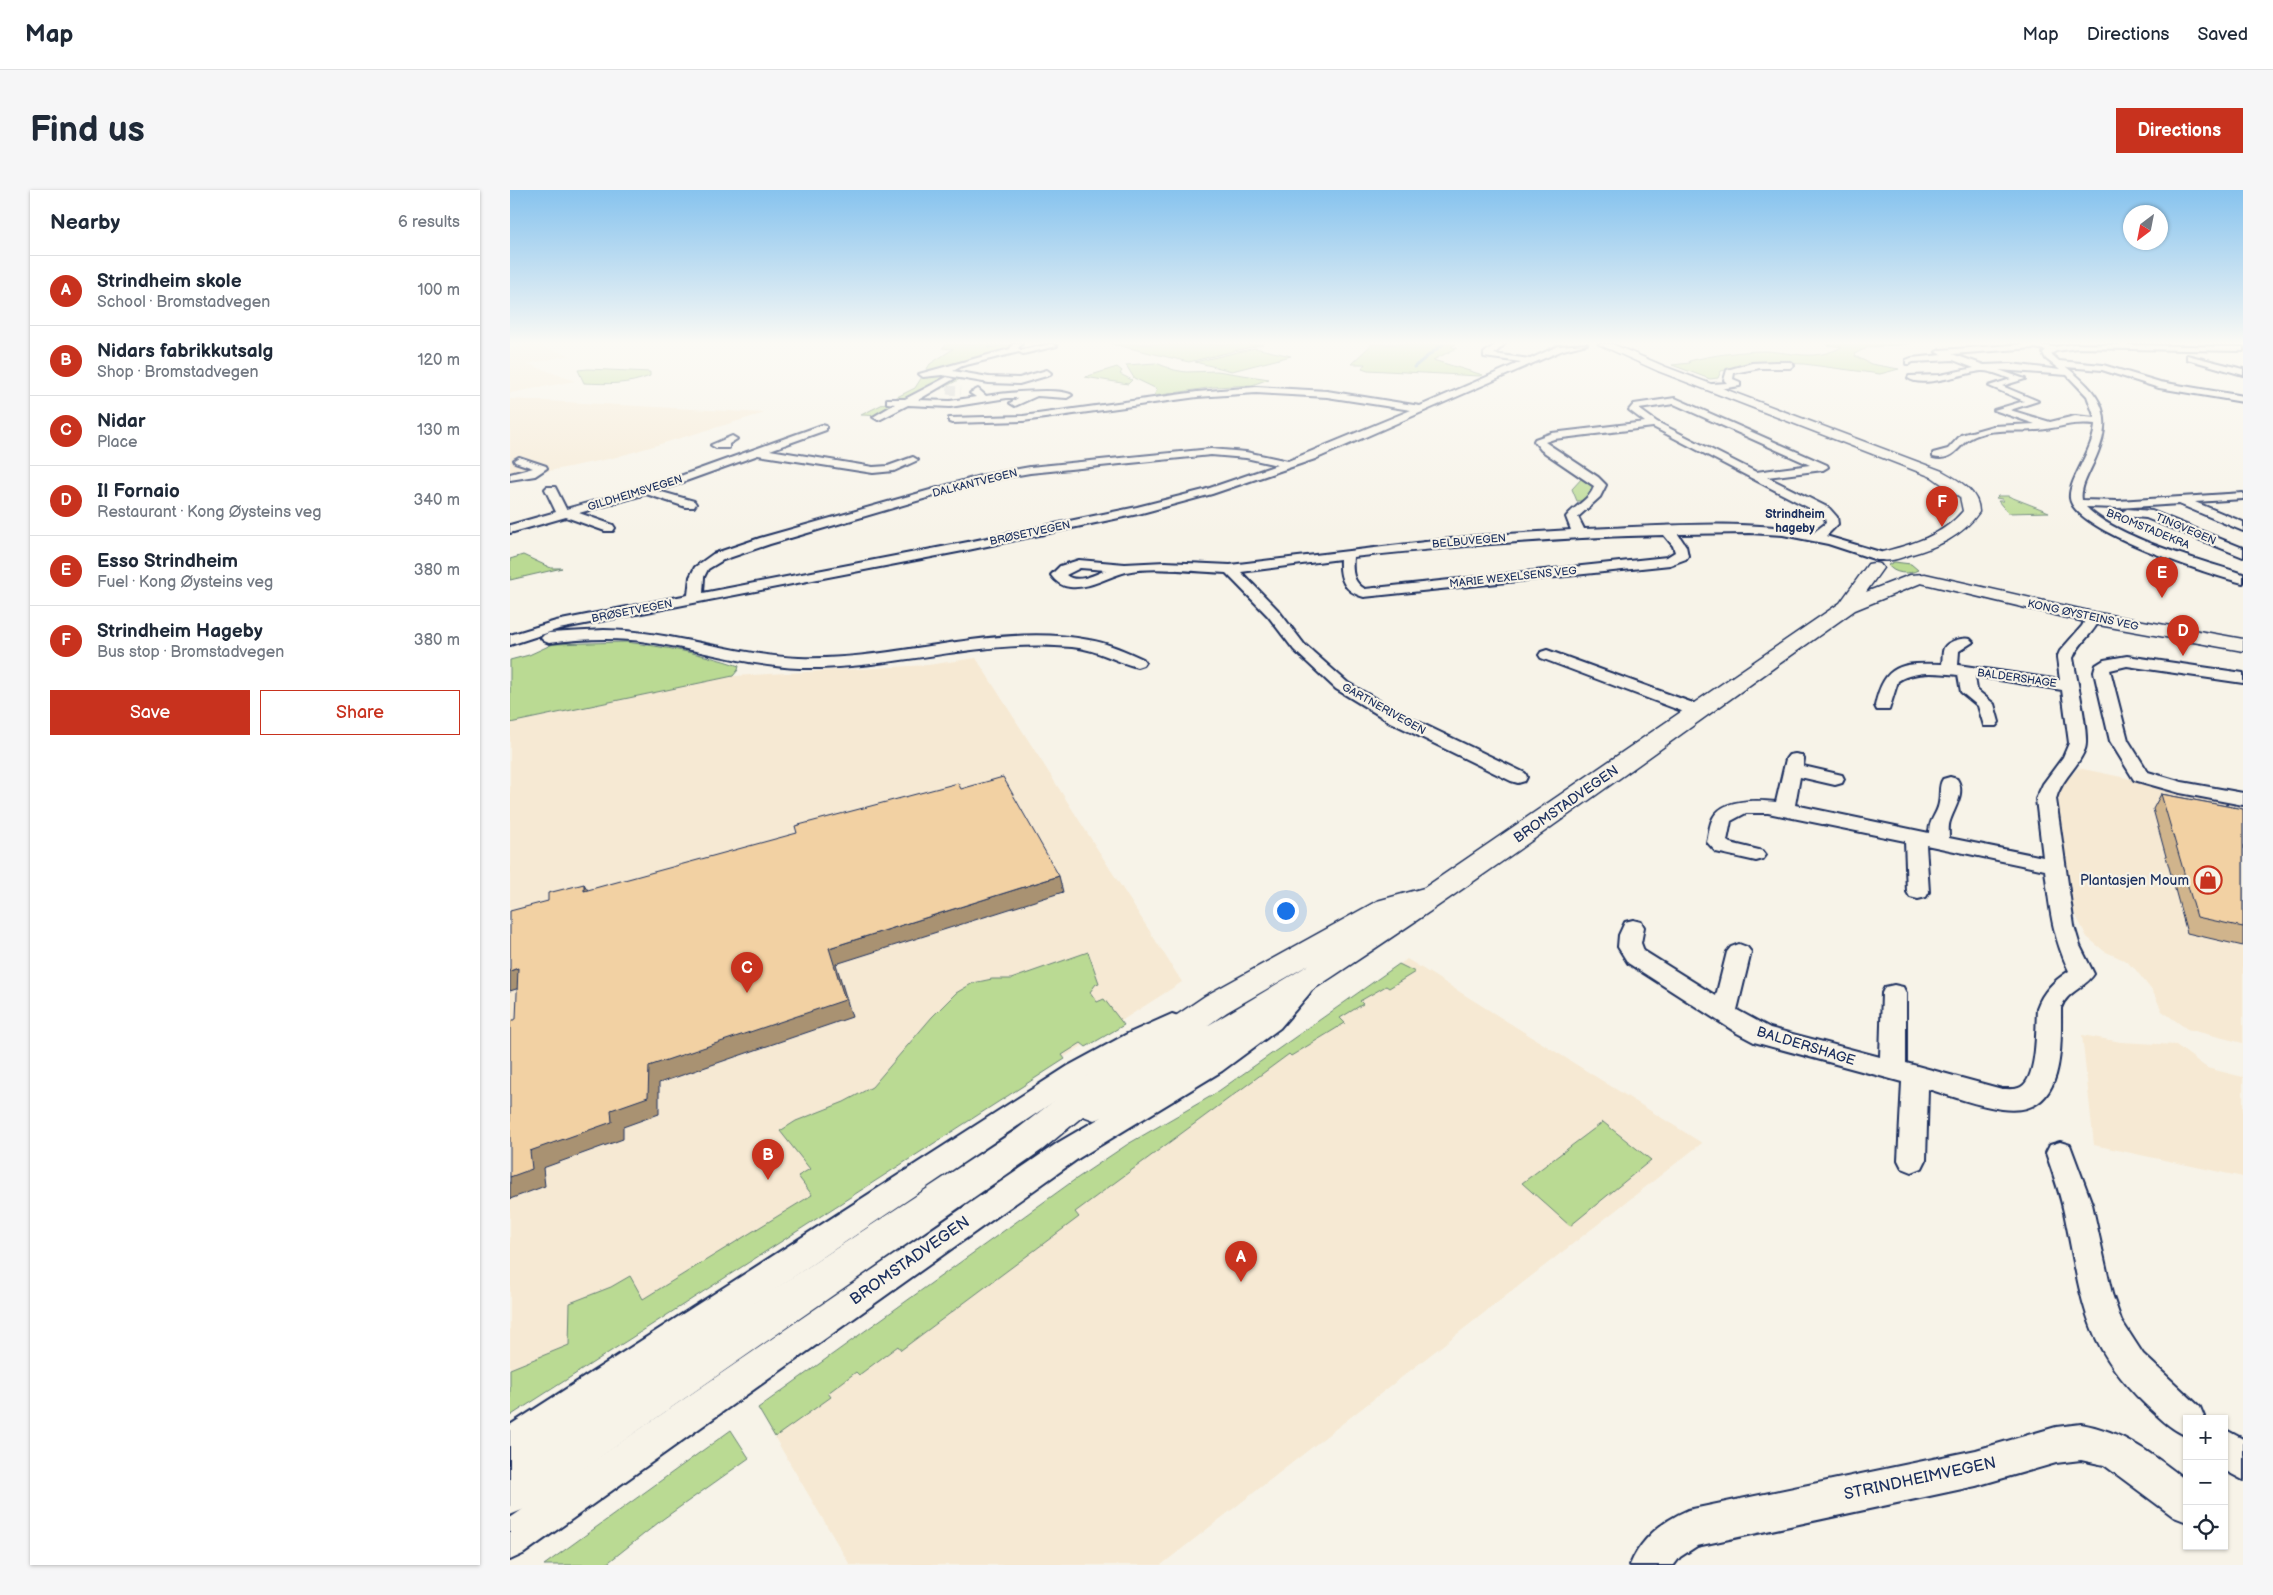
<!DOCTYPE html>
<html lang="en">
<head>
<meta charset="utf-8">
<style>
	body { margin:0; font-family:"Balsamiq Sans",sans-serif; background:#f6f6f7; color:#1f2937 }
	.controls { position:absolute; right:15px; bottom:15px; display:grid; overflow:hidden; border-radius:0px; box-shadow:0 1px 4px #0004 }
	.controls button { width:45px; height:45px; display:grid; place-items:center; padding:0; border:0; border-bottom:1px solid #e0e1e3; background:#fff; color:#1f2937; font:25px sans-serif }
	.compass { position:absolute; left:1613px; top:15px; width:45px; height:45px; border-radius:50%; background:#fff; box-shadow:0 1px 4px #0004; rotate:212deg }
	.you { position:absolute; left:775px; top:720px; width:18px; height:18px; margin:-12px; border:4px solid #fff; border-radius:50%; background:#1a73e8; box-shadow:0 0 0 8px #1a73e833 }
	.badge { display:grid; place-items:center; width:32px; height:32px; border-radius:50%; background:#c8321e; color:#fff; font-size:16px; font-weight:700 }
	.pin { position:absolute; translate:-50% -41px; filter:drop-shadow(0 1px 2px #0008) }
	.pin::after { content:''; position:absolute; top:26px; width:18px; height:15px; background:inherit; clip-path:polygon(0 0,100% 0,50% 100%) }
	.list { margin:0; padding:0; list-style:none }
	h2 { display:flex; justify-content:space-between; align-items:center; height:65px; margin:0; padding:0 20px; font-size:21px }
	h2 small { font-size:16px; font-weight:400; color:#747a83 }
	.list li { display:grid; grid-template-columns:32px 1fr auto; gap:15px; align-items:center; box-sizing:border-box; height:70px; padding:0 20px; border-top:1px solid #e0e1e3 }
	.list b { display:block; font-size:19px; white-space:nowrap }
	.list p { margin:0; font-size:16px; white-space:nowrap; color:#747a83 }
	.list em { font-size:16px; font-style:normal; color:#747a83 }
	.actions { display:flex; gap:10px; padding:15px 20px }
	.actions a { flex:1; padding:11px 0; border:1px solid #c8321e; border-radius:0px; text-align:center; font-size:18px; color:#c8321e }
	.actions .main { background:#c8321e; color:#fff }
	.icon { flex:none; width:28px; height:28px; fill:none; stroke:currentColor; stroke-width:2; stroke-linecap:round; stroke-linejoin:round }
	.map { position:relative; flex:none; width:1733px; height:1375px; overflow:hidden; border-radius:0px }
	header { display:flex; align-items:center; gap:30px; box-sizing:border-box; height:70px; padding:0 25px; background:#fff; border-bottom:1px solid #e0e1e3 }
	header strong { font-size:24px }
	nav { display:flex; gap:28px; margin-inline-start:auto; font-size:18px }
	.intro { display:flex; align-items:center; justify-content:space-between; box-sizing:border-box; height:120px; padding:0 30px }
	h1 { margin:0; font-size:35px }
	.button { padding:12px 22px; border-radius:0px; background:#c8321e; color:#fff; font-size:18px; font-weight:700 }
	main { display:flex; gap:30px; padding:0 30px }
	aside { flex:1; background:#fff; border-radius:0px; box-shadow:0 1px 4px #0004 }
	.map>svg:first-child { display:block }
	.built { fill:#f6e9d3 }
	.green { fill:#bada93; stroke:#6a8478 }
	.lines { fill:none; stroke-linecap:round; stroke-linejoin:round }
	.stream { stroke:#6596ba; stroke-width:3 }
	.street-tunnel { stroke:#cbcccc; stroke-width:9; stroke-dasharray:9 4.5; stroke-linecap:butt }
	.street-casing { stroke:#1b2f5e; stroke-width:4 }
	.secondary-casing { stroke:#1b2f5e; stroke-width:3 }
	.street { fill:#f7f3e8; fill-rule:evenodd }
	.secondary { fill:#f7f3e8; fill-rule:evenodd }
	.wall { fill:#d0b48c; stroke:#1b2f5e }
	.shaded-wall { fill:#a99272; stroke:#1b2f5e }
	.building { fill:#f2d1a3; stroke:#1b2f5e }
	.labels { text-anchor:middle; dominant-baseline:central; stroke-width:4.5; stroke-linejoin:round; paint-order:stroke }
	.far-street-label { font-size:11px; fill:#1b2f5e; stroke:#f7f3e8 }
	.far-neighbourhood-label { font-size:12px; font-weight:bold; fill:#1b2f5e; stroke:#f7f3e8 }
	.street-label { font-size:14px; fill:#1b2f5e; stroke:#f7f3e8 }
	.poi-label { font-size:14px; fill:#1b2f5e; stroke:#f7f3e8; text-anchor:end }
	.near-street-label { font-size:16px; fill:#1b2f5e; stroke:#f7f3e8 }
</style>
</head>
<body>
<header>
<strong>Map</strong>
<nav><a>Map</a><a>Directions</a><a>Saved</a></nav>
</header>
<div class="intro"><h1>Find us</h1><a class="button">Directions</a></div>
<main>
<aside>
<h2>Nearby<small>6 results</small></h2>
<ul class="list">
<li><span class="badge">A</span><div><b>Strindheim skole</b><p>School · Bromstadvegen</p></div><em>100 m</em></li>
<li><span class="badge">B</span><div><b>Nidars fabrikkutsalg</b><p>Shop · Bromstadvegen</p></div><em>120 m</em></li>
<li><span class="badge">C</span><div><b>Nidar</b><p>Place</p></div><em>130 m</em></li>
<li><span class="badge">D</span><div><b>Il Fornaio</b><p>Restaurant · Kong Øysteins veg</p></div><em>340 m</em></li>
<li><span class="badge">E</span><div><b>Esso Strindheim</b><p>Fuel · Kong Øysteins veg</p></div><em>380 m</em></li>
<li><span class="badge">F</span><div><b>Strindheim Hageby</b><p>Bus stop · Bromstadvegen</p></div><em>380 m</em></li>
</ul>
<div class="actions"><a class="main">Save</a><a>Share</a></div>
</aside>
<div class="map">
<svg width="1733" height="1375" viewBox="0 0 1733 1375">
	<rect width="100%" height="100%" fill="#f7f3e8"/>
	<filter id="ink" filterUnits="userSpaceOnUse"><feTurbulence type="fractalNoise" baseFrequency=".02" numOctaves="2"/><feDisplacementMap in="SourceGraphic" scale="10" xChannelSelector="R" yChannelSelector="G"/><feConvolveMatrix kernelMatrix="1 2 1 2 8 2 1 2 1" color-interpolation-filters="sRGB"/></filter>
	<g filter="url(#ink)">
		<!-- built -->
		<path class="built" d="M21,154L60,165L18,174L65,191L0,203V159Z
			M0,209L255,223L103,268L0,289Z
			M466,468L672,792L0,1222V533L223,486L418,475Z
			M1568,578L1733,612V853L1677,839L1652,821L1643,802L1625,779L1614,770L1594,761L1577,747L1562,718L1549,626V599Z
			M897,769L1192,953L651,1375H340L255,1231Z
			M1572,845L1611,852L1666,855L1697,878L1733,887V987L1584,955Z"/>
		<!-- green -->
		<path class="green" d="M437,154H494L481,156L478,158L504,154L501,158L503,160L431,182L454,187L431,199L424,198L374,226L351,225L405,198L420,174L443,159L432,158Z
			M602,154H753L679,172Z
			M862,154H930V156H933L935,154H946L941,157L947,158L923,170L973,185L969,186L858,180L852,178L855,174H841Z
			M1322,154H1398L1359,157L1346,163L1345,166L1361,174L1389,179L1370,184L1294,174L1252,172L1211,181L1208,188L1200,189L1162,175L1180,173L1179,171C1203,165 1231,161 1256,161C1285,163 1305,171 1332,157L1317,155Z
			M745,158L781,166L722,181L685,172Z
			M646,173L664,180L676,182L707,181L759,189L742,195L704,197L644,206L647,199L624,188L616,175Z
			M607,177L612,181L610,184L622,190L618,194L575,187Z
			M78,179L140,182V186C117,195 98,194 74,193L68,180Z
			M1073,287L1085,294L1082,303L1071,311H1067L1062,299Z
			M1488,306H1498L1539,322L1498,323L1488,311H1493L1492,309L1486,308Z
			M13,365L41,378H52L0,390V369Z
			M1384,372L1401,374L1408,380C1399,385 1384,384 1378,375Z
			M116,452C154,457 192,463 229,476L228,480L223,486L0,533V470L19,465L43,454Z
			M578,762L589,793L586,794L580,802L587,812L594,809L614,835L576,857L571,853L552,865L555,869L0,1226V1179L59,1155L60,1113L101,1097L120,1086L133,1109L302,1005L288,986L300,979L270,941L286,931L334,912L362,897L422,827L446,803L463,793L482,789H501Z
			M889,774L905,782L879,798L876,796L850,811L853,814L830,828L835,833L781,866L779,864L565,1022L569,1027L391,1160L388,1156L349,1185L346,1182L318,1203L321,1207L265,1247L248,1218L563,991L618,954L703,905Z
			M1093,932L1141,970L1060,1036L1012,993Z
			M221,1240L239,1268L153,1329L95,1375H34Z"/>
		<g class="lines">
			<!-- stream -->
			<path class="stream" d="M904,177L933,154"/>
			<!-- street-tunnel -->
			<path class="street-tunnel" d="M437,200L451,201"/>
			<!-- street casing -->
			<g class="street-casing">
				<path id="street" d="M503,154H512L508,158L511,160L541,154L547,156L513,164L509,162L452,176L443,181L479,187L509,188L537,180L541,183L540,185L509,194L479,193L432,185L413,187L409,184L500,159Z
					M986,154H995L984,164L1020,169L1048,156L1077,154L1053,160L805,269L702,304L628,324L458,360L49,439L0,455V445L46,431L178,405L180,387L185,377L203,364L250,348L470,286L520,277L701,259L736,262L778,271L901,220L817,207L746,203L687,207L513,231L442,233L439,232V228L513,226L687,202L746,197L817,201L910,216L1011,172L974,167V163ZM701,265L736,268L767,275L694,300L627,317L458,352L193,403L194,387L198,379L213,370L260,354L475,291L520,283Z
					M1518,154L1544,157L1564,154L1733,157V161L1567,158L1546,161L1541,164L1549,171L1593,175L1650,192L1733,206V212L1649,198L1592,180L1556,177C1599,210 1604,232 1580,280C1576,289 1570,300 1572,310L1608,311L1733,303V309L1685,312L1733,332V341L1669,314L1608,318L1576,317C1606,348 1691,370 1733,384V393C1701,385 1563,341 1560,308C1558,290 1584,260 1585,234C1563,232 1556,236 1536,239C1511,243 1481,236 1459,249C1448,256 1443,272 1423,267V263L1438,259L1451,245L1483,236L1525,234L1484,220L1514,211L1479,196L1501,189C1492,186 1480,180 1471,181C1454,183 1412,199 1398,188L1399,186L1430,185L1464,178L1443,170L1403,172L1399,174H1396V170L1401,168L1432,165L1426,162L1430,160ZM1524,158L1536,160L1533,163L1536,169L1550,180L1501,174L1474,175L1442,164ZM1489,180L1557,185L1577,206L1585,228L1565,226L1540,232L1500,220L1528,211L1492,196L1515,189Z
					M1677,165L1733,179V185L1677,169Z
					M1265,172H1280L1284,175L1280,178H1250L1224,183L1223,189L1230,192V196L1202,200L1198,197L1202,194L1217,193L1214,190L1217,180L1242,173Z
					M437,187L444,189L408,210L440,211L466,207L460,203L468,199L476,206C491,203 551,197 562,205L557,208L527,206L505,216L500,213L508,208H497L440,217L398,215L371,229L368,230L363,227L385,214L377,213V209H395Z
					M1165,208L1317,275L1318,277L1313,280L1257,287L1319,318L1327,327L1328,334L1316,346L1377,364L1379,367L1377,370H1367L1318,354L1273,345L1239,343L1168,344L1176,356L1178,366L1176,369L1160,375L854,407C834,402 829,389 830,369L731,382L768,420L794,454L838,493L892,524L1015,583L1017,587L1015,591L1008,593L1001,591L880,532L826,499L784,460L758,426L716,383C687,382 643,376 616,382C597,387 580,399 560,397C551,396 546,392 541,385L550,376L569,370L615,374L655,372L720,375L966,346L1061,340L1056,327C1064,316 1081,309 1084,296L1031,260L1024,251L1025,249L1042,243L1135,232L1119,220L1124,214ZM1164,214L1300,275L1246,282L1147,232L1129,219ZM1143,237L1311,324L1315,328L1316,333L1303,343C1232,328 1147,337 1074,339L1068,327L1090,307L1096,295L1088,287L1035,252L1044,249ZM1154,345L1163,356L1165,362L1157,367L855,399C842,392 842,380 843,367C947,356 1050,347 1154,345ZM570,378L596,380C585,385 566,394 556,385Z
					M312,235L316,236V240L260,260L363,277L378,276L403,267L408,270L384,281L363,283L248,265L148,301L184,311L186,314L184,317H176L136,304L69,323L103,335L105,338L103,341H95L56,327L0,343V335L46,322L35,299L37,297H45L56,319L148,294Z
					M222,246L227,249L219,254V258H206L201,255Z
					M9,267L36,276L37,278L25,286L0,290V284L23,278L5,272L4,270Z
					M1617,319L1642,321L1733,358V367L1636,328L1613,326L1611,323Z
					M1583,424L1590,428C1584,444 1569,452 1563,468C1566,486 1580,546 1575,559C1568,578 1551,589 1546,609L1564,736L1570,756L1584,784C1575,798 1557,801 1551,818C1551,860 1555,928 1492,919C1467,916 1442,906 1418,899L1416,970L1412,978L1402,982L1392,978L1388,970L1392,892L1244,852L1227,843L1118,773L1108,757L1109,745L1115,732L1123,730L1131,732L1134,737L1131,753L1134,761L1206,806L1217,762L1221,757L1229,754L1237,757L1241,762L1227,820L1260,838L1370,867L1372,803L1375,797L1384,795L1393,797L1396,803V873L1492,899C1498,899 1506,900 1511,897C1528,888 1526,835 1527,818C1533,801 1544,791 1559,781C1542,744 1540,720 1535,680L1416,655L1419,702L1416,707L1408,709L1400,707L1397,702L1395,651L1258,623H1236L1221,631L1217,651L1220,653L1253,661L1256,665L1253,669L1246,671L1206,662L1197,652C1199,645 1199,635 1203,628C1213,608 1247,610 1266,612L1276,569L1279,565L1285,564L1291,565L1294,569L1293,576L1332,585L1334,589L1332,593L1325,595L1290,587L1285,615L1419,643C1419,629 1427,625 1429,613C1431,605 1428,596 1433,589L1440,587L1447,589C1456,603 1444,618 1440,631C1438,636 1439,643 1439,648L1533,667L1526,609L1533,594L1553,567L1559,553L1552,500L1465,486L1467,500L1484,514L1489,532L1486,536H1474L1468,516L1451,502L1448,485C1429,483 1405,480 1388,491L1379,520H1367L1365,516C1374,473 1392,473 1432,474C1433,469 1432,462 1434,458C1438,451 1453,447 1460,449L1463,452L1449,461L1448,475L1550,490L1547,468L1550,461L1572,436L1578,425Z
					M94,440C161,441 223,465 289,468C384,472 486,432 579,450C598,453 615,461 633,469L635,472L633,475L627,477C604,471 586,459 562,457C471,448 381,480 290,478C238,476 189,459 137,452C105,447 71,449 39,453L34,451L31,448L34,445L39,443Z
					M1037,460L1194,517L1197,521L1194,525H1182L1031,468L1029,465L1031,462Z
					M1617,466L1733,483V493L1617,476L1600,480L1618,550L1638,582L1672,592L1733,603V615L1670,603L1624,590L1600,551L1584,482L1586,475L1594,470Z
					M791,790L799,792L803,798L799,804L770,838L712,881L569,968L13,1364L0,1370V1328L549,952L694,867L752,826L783,792Z
					M662,824L671,827L674,833L671,839L576,890L13,1269L0,1274V1235L558,876L617,844Z
					M1550,952L1560,955L1582,1014L1602,1104L1611,1130L1633,1164L1690,1217L1695,1229H1677V1246C1660,1239 1648,1226 1635,1214C1574,1155 1572,1110 1556,1032C1552,1009 1544,986 1536,963L1540,955Z
					M1571,1234C1613,1241 1644,1265 1677,1291V1332L1664,1327L1594,1275L1571,1270L1546,1273L1466,1296L1187,1356L1170,1367L1164,1375H1120C1131,1349 1152,1331 1178,1320L1466,1260L1546,1237Z
					M1714,1239L1733,1249V1290L1714,1280Z"/>
			</g>
			<!-- secondary casing -->
			<g class="secondary-casing">
				<path id="secondary" d="M1088,154H1102L1156,177L1432,281C1448,290 1469,301 1469,322C1452,347 1427,357 1399,365C1390,368 1381,372 1372,370L1369,366L1372,362C1403,354 1432,346 1453,321L1450,307L1422,287L1148,181Z
					M1364,373L1370,374L1373,378L1356,402L1400,385L1415,384L1583,422L1733,449V461L1583,434L1411,393L1345,420C1099,594 858,777 596,926L584,930L573,926L532,960L17,1318L0,1325V1273L506,940L567,893L695,806L867,711L914,698L1330,413L1358,374ZM800,774L787,782L697,836L717,822Z"/>
			</g>
			<!-- street -->
			<use href="#street" class="street"/>
			<!-- secondary -->
			<use href="#secondary" class="secondary"/>
		</g>
		<!-- wall -->
		<path class="wall" d="M1651,604L1733,619V756L1677,743L1643,619Z"/>
		<!-- shaded-wall -->
		<path class="shaded-wall" d="M549,686L553,702L326,774L342,827L149,893V924L113,937V949L33,978L35,996L0,1009V987L20,961L101,920L139,876L319,758Z
			M74,694L84,710L74,701Z
			M8,778L19,795L0,801V781Z"/>
		<!-- building -->
		<path class="building" d="M493,587L549,686L319,758L335,810L139,876L138,907L101,920L102,932L20,961L22,979L0,987V831L6,829L8,778L0,781V721L38,711V703L74,694V701L287,643L285,636L448,593L451,599Z
			M1651,604L1733,619V737L1687,727Z"/>
	</g>
	<!-- sky -->
	<linearGradient id="sky" x2="0" y2="1"><stop stop-color="#87c3ee"/><stop offset="0.44" stop-color="#fbfaf5"/><stop offset="1" stop-color="#fbfaf5" stop-opacity="0"/></linearGradient>
	<rect width="1733" height="347" fill="url(#sky)"/>
	<!-- icons -->
	<defs>
		<g id="shop-ring" transform="scale(1.4375)"><circle r="9.5" fill="#f7f3e8" stroke="#c8321e" stroke-width="1.5"/><path d="M-5-2.5h2.3a2.7 3.5 0 0 1 5.4 0H5L5.5 6h-11ZM-1.5-2.5h3a1.5 2.3 0 0 0-3 0Z" fill="#c8321e"/></g>
	</defs>
	<g fill-rule="evenodd">
		<use href="#shop-ring" x="1698" y="690"/>
	</g>
	<g class="labels">
		<!-- far-street labels -->
		<g class="far-street-label">
			<text transform="translate(465 293) rotate(-14)">DALKANTVEGEN</text>
			<text transform="translate(125 303) rotate(-17)">GILDHEIMSVEGEN</text>
			<text transform="translate(1638 339) rotate(22)">BROMSTADEKRA</text>
			<text transform="translate(1676 339) rotate(23)">TINGVEGEN</text>
			<text transform="translate(520 343) rotate(-12)">BRØSETVEGEN</text>
			<text transform="translate(959 351) rotate(-5)">BELBUVEGEN</text>
			<text transform="translate(1003 387) rotate(-6)">MARIE WEXELSENS VEG</text>
			<text transform="translate(122 421) rotate(-11)">BRØSETVEGEN</text>
			<text transform="translate(1573 425) rotate(12)">KONG ØYSTEINS VEG</text>
			<text transform="translate(1507 488) rotate(8)">BALDERSHAGE</text>
			<text transform="translate(874 519) rotate(29)">GARTNERIVEGEN</text>
		</g>
		<!-- far-neighbourhood labels -->
		<g class="far-neighbourhood-label">
			<text x="1285" y="324">Strindheim<tspan x="1285" dy="14">hageby</tspan></text>
		</g>
		<!-- street labels -->
		<g class="street-label">
			<text transform="translate(1056 614) rotate(-35)">BROMSTADVEGEN</text>
			<text transform="translate(1296 856) rotate(17)">BALDERSHAGE</text>
		</g>
		<!-- poi labels -->
		<g class="poi-label">
			<text x="1679" y="690">Plantasjen Moum</text>
		</g>
		<!-- near-street labels -->
		<g class="near-street-label">
			<text transform="translate(400 1071) rotate(-35)">BROMSTADVEGEN</text>
			<text transform="translate(1410 1289) rotate(-12)">STRINDHEIMVEGEN</text>
		</g>
	</g>
</svg>
<div class="controls">
<button>+</button>
<button>−</button>
<button><svg class="icon" aria-label="locate" viewBox="0 0 24 24"><circle cx="12" cy="12" r="6"/><path d="M12 2v4M12 18v4M2 12h4M18 12h4"/></svg></button>
</div>
<svg class="compass" viewBox="-18 -18 36 36"><path d="M0-13l5 13h-10z" fill="#e53935"/><path d="M0 13l5-13h-10z" fill="#747a83"/></svg>
<div class="you"></div>
<div class="pin badge" style="left:731px;top:1092px">A</div>
<div class="pin badge" style="left:258px;top:990px">B</div>
<div class="pin badge" style="left:237px;top:803px">C</div>
<div class="pin badge" style="left:1673px;top:466px">D</div>
<div class="pin badge" style="left:1652px;top:408px">E</div>
<div class="pin badge" style="left:1432px;top:337px">F</div>
</div>
</main>
</body>
</html>
